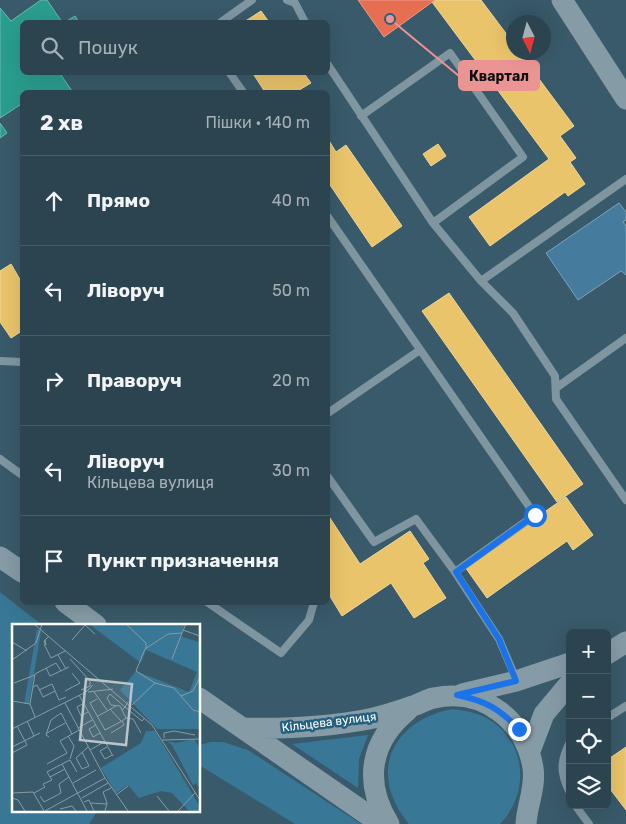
<!DOCTYPE html>
<html lang="uk">
<head>
<meta charset="utf-8">
<style>
	body { margin:0; font-family:Rubik,sans-serif; background:#374e5a; color:#f1f3f6 }
	.controls { position:absolute; right:15px; bottom:15px; display:grid; overflow:hidden; border-radius:8px; box-shadow:0 5px 20px #0002 }
	.controls button { width:45px; height:45px; display:grid; place-items:center; padding:0; border:0; border-bottom:1px solid #475c67; background:#2b4450; color:#f1f3f6; font:25px sans-serif }
	.compass { position:absolute; left:506px; top:15px; width:45px; height:45px; border-radius:50%; background:#2b4450; box-shadow:0 5px 20px #0002; rotate:174deg }
	.stop { position:absolute; width:15px; height:15px; margin:-11px; border:4px solid #1a73e8; border-radius:50%; background:#fff }
	.stop.end { background:#1a73e8; border-color:#fff; box-shadow:0 1px 5px #0008 }
	.list { margin:0; padding:0; list-style:none }
	h2 { display:flex; justify-content:space-between; align-items:center; height:65px; margin:0; padding:0 20px; font-size:21px }
	h2 small { font-size:16px; font-weight:400; color:#a6b0b7 }
	.list li { display:grid; grid-template-columns:32px 1fr auto; gap:15px; align-items:center; box-sizing:border-box; height:90px; padding:0 20px; border-top:1px solid #475c67 }
	.list b { display:block; font-size:19px; white-space:nowrap }
	.list p { margin:0; font-size:16px; white-space:nowrap; color:#a6b0b7 }
	.list em { font-size:16px; font-style:normal; color:#a6b0b7 }
	.icon { flex:none; width:28px; height:28px; fill:none; stroke:currentColor; stroke-width:2; stroke-linecap:round; stroke-linejoin:round }
	.map { position:relative; flex:none; width:626px; height:824px; overflow:hidden }
	.search { position:absolute; background:#2b4450; box-shadow:0 5px 20px #0002; left:20px; top:20px; width:310px; height:55px; display:flex; align-items:center; gap:12px; box-sizing:border-box; padding:0 18px; border-radius:8px; color:#a6b0b7; font-size:19px }
	.panel { position:absolute; background:#2b4450; box-shadow:0 5px 20px #0002; left:20px; top:90px; width:310px; height:515px; border-radius:8px }
	.map>svg:first-child { display:block }
	.green { fill:#387795 }
	.homes { fill:#e9c46a; stroke:#f0d697 }
	.shops { fill:#e76f51; stroke:#ee9a85 }
	.schools { fill:#2a9d8f; stroke:#6abab1 }
	.public { fill:#457b9d; stroke:#7da3ba }
	.lines { fill:none; stroke-linecap:round; stroke-linejoin:round }
	.lane { stroke:#7f96a0; stroke-width:8 }
	.secondary { stroke:#859ba6; stroke-width:21 }
	.route { stroke:#1a73e8; stroke-width:6 }
	.labels { text-anchor:middle; dominant-baseline:central; stroke-width:5; stroke-linejoin:round; paint-order:stroke }
	.street-label { font-size:12px; fill:#fff; stroke:#24607f }
	.inset-road { fill:none; stroke:#889ca6; stroke-width:1 }
	.view { fill:#bac5cb; fill-opacity:0.15; stroke:#bac5cb; stroke-width:2.5 }
	.inset-edge { fill:none; stroke:#fff; stroke-width:2.5 }
	.leader { fill:none; stroke:#ea9494; stroke-width:2 }
	.callout-dot { fill:#ea9494; stroke:#24607f; stroke-width:2 }
	.callout { fill:#ea9494; stroke:#ea9494; stroke-width:2 }
	.callout-label { font-size:14px; text-anchor:middle; font-weight:bold; fill:#111 }
</style>
</head>
<body>
<div class="map">
<svg width="626" height="824" viewBox="0 0 626 824">
	<rect width="100%" height="100%" fill="#395a6a"/>
	<!-- green -->
	<path class="green" d="M0,592L42,625H14V810H98L89,824H0Z
		M452,709C467,711 481,713 493,722C528,747 528,795 500,824H409C367,774 391,721 452,709Z
		M368,735L359,759L358,788L292,744Z
		M211,742H223L248,750L361,824H295L199,765V745Z"/>
	<!-- homes -->
	<path class="homes" d="M435,0H481L514,44V52H519L574,126L560,136L576,158L570,162L585,184L568,196L565,192L490,246L469,217L549,159L432,2Z
		M261,11L269,22H244Z
		M252,72H303L311,83L296,92H265Z
		M328,139L336,152L346,145L402,226L372,247L328,182Z
		M438,144L446,156L431,166L423,154Z
		M11,264L22,283V331L11,338L0,322V271Z
		M449,293L583,484L557,502L422,311Z
		M566,497L593,535L573,550L567,541L487,598L465,567Z
		M328,515L360,564L410,531L429,559L423,563L446,598L414,618L391,583L342,616L328,593L329,581L328,578Z
		M626,747V810L607,785V760Z"/>
	<!-- shops -->
	<path class="shops" d="M358,0H435L384,37Z"/>
	<!-- schools -->
	<path class="schools" d="M41,0H47L62,22H22V72H65L61,75L72,91L22,92V108L20,105L0,118V8L11,21Z
		M75,16L79,22H65Z
		M0,123L7,133L0,138Z"/>
	<!-- public -->
	<path class="public" d="M619,203L626,212V220L623,222L626,226V275L621,271L578,300L546,253Z"/>
	<g class="lines">
		<!-- lane -->
		<path class="lane" d="M287,0L295,3L305,22
			M221,22L252,0
			M328,65L433,223L481,281L513,313L555,376L556,399L626,500
			M229,72L243,92
			M361,116L450,53L523,157L433,223
			M328,217L535,515L455,572
			M481,281L626,179
			M0,361L22,362
			M556,388L626,338
			M328,413L420,350
			M0,459L22,475
			M328,477L374,542L416,519L455,572L499,639L516,679
			M207,602L281,653L309,620L314,602
			M607,718L626,706
			M570,742C560,761 560,773 570,793
			M575,805L589,824"/>
		<!-- secondary -->
		<path class="secondary" d="M562,0L626,99
			M0,557L22,572
			M65,602L96,625
			M607,654L626,642
			M462,694L516,681L570,663
			M199,698L381,824
			M244,728C286,729 328,727 369,719C384,716 399,711 413,706C420,704 427,699 434,698C483,687 526,721 533,768C536,787 527,805 526,824
			M530,751L544,714L570,683
			M389,824C363,782 370,741 408,710"/>
	</g>
	<g class="lines">
		<!-- route -->
		<path class="route" d="M519,729C498,708 486,701 457,695L516,681L499,639L456,572L535,515"/>
	</g>
	<g class="labels">
		<!-- street labels -->
		<g class="street-label">
			<text transform="translate(329 722) rotate(-7)">Кільцева вулиця</text>
		</g>
	</g>
	<!-- overview -->
	<g transform="translate(12 624)">
		<rect width="188" height="188" fill="#395a6a"/>
		<path d="M77,0H173L168,12L187,18V105H145L108,66L124,47L177,68L185,48L134,26L129,39ZM25,5L29,8L17,80H12ZM134,107H143L187,181V187H177L160,169L149,167L127,174L116,161L104,169L89,144L129,119ZM182,115L187,123V164L184,159L181,161L160,121L155,117L164,119Z" fill="#387795"/>
		<path class="inset-road" d="M22,0L140,101L188,176M114,0L134,19V25M171,6L188,12M33,16L34,21L32,18L33,16L37,12M60,16L73,1L83,10M0,18L15,27M32,20L39,34L53,27M46,31L54,45M58,35L78,57V62L69,66M160,35L170,9M0,36L24,19L30,0M34,44L38,52L57,43M2,59L23,51M143,59L162,64L181,86L188,88M21,63L25,61L31,73L43,67M27,66L40,60L47,76L54,73M53,67L68,59L60,49M76,68L101,65M82,68L95,86M67,71L101,132M169,72L181,67L188,53M85,75L78,79L93,106L110,97M0,77L18,80M116,78L113,83L130,97L133,94M53,79L93,154L116,187M72,79L65,83L69,92L76,88M120,81L143,59L124,47L133,25L156,10L170,9L174,0M98,85L109,97M86,92L104,82M23,93L18,80L23,50L44,39L49,47M114,94L121,95L129,109M15,97L22,112L28,109M84,101L77,105L81,113L88,109M66,104L80,96M0,105L74,68L81,61M35,109L53,99M99,109L112,101L110,97L114,94L110,86L113,83L98,70L95,74L99,81L108,82L110,86M56,112L62,122L58,135M37,113L34,111L39,96L49,89L60,110M152,114V109L162,107L183,111M150,116L188,115M0,123L22,112M95,123L88,127L93,135L100,131M78,126L92,118M70,128L77,142L70,145L64,134L76,123M0,129L15,121L5,102M35,140L55,129L48,117L67,106M65,148L58,136L50,140L75,187M38,153L35,148L50,140M61,159L84,146M0,169L21,168L32,187M22,169L33,163L31,160L40,156L38,153L53,145M104,171L116,162M28,172L32,178L49,169L47,160L57,153M145,172L157,187M0,174L6,176L13,187M70,174L96,159M72,178L77,176L82,187M79,179L95,180M48,185L60,182L64,187M33,187L93,154M93,187L95,179L91,168L99,164M166,187L183,169"/>
		<path class="view" d="M74,55L120,60L114,121L68,116Z"/>
		<rect width="188" height="188" class="inset-edge"/>
	</g>
	<!-- callouts -->
	<path class="leader" d="M390 19L459 76"/>
	<circle class="callout-dot" cx="390" cy="19" r="5"/>
	<rect class="callout" x="459" y="61" width="80" height="29" rx="5"/>
	<g class="callout-label">
		<text x="499" y="81">Квартал</text>
	</g>
</svg>
<div class="controls">
<button>+</button>
<button>−</button>
<button><svg class="icon" aria-label="locate" viewBox="0 0 24 24"><circle cx="12" cy="12" r="6"/><path d="M12 2v4M12 18v4M2 12h4M18 12h4"/></svg></button>
<button><svg class="icon" aria-label="layers" viewBox="0 0 24 24"><path d="M12 4l9 5-9 5-9-5zM3 14l9 5 9-5"/></svg></button>
</div>
<svg class="compass" viewBox="-18 -18 36 36"><path d="M0-13l5 13h-10z" fill="#e53935"/><path d="M0 13l5-13h-10z" fill="#a6b0b7"/></svg>
<div class="stop" style="left:535px;top:515px"></div>
<div class="stop end" style="left:519px;top:729px"></div>
<div class="search"><svg class="icon" aria-label="search" viewBox="0 0 24 24"><circle cx="10" cy="10" r="6"/><path d="M15 15l6 6"/></svg>Пошук</div>
<section class="panel">
<h2>2 хв<small>Пішки · 140 m</small></h2>
<ul class="list">
<li><svg class="icon" aria-label="ahead" viewBox="0 0 24 24"><path d="M12 20V5M6 11l6-6 6 6"/></svg><div><b>Прямо</b></div><em>40 m</em></li>
<li><svg class="icon" aria-label="left" viewBox="0 0 24 24"><path d="M17 20v-9H6M10 6l-5 5 5 5"/></svg><div><b>Ліворуч</b></div><em>50 m</em></li>
<li><svg class="icon" aria-label="right" viewBox="0 0 24 24"><path d="M7 20v-9h11M14 6l5 5-5 5"/></svg><div><b>Праворуч</b></div><em>20 m</em></li>
<li><svg class="icon" aria-label="left" viewBox="0 0 24 24"><path d="M17 20v-9H6M10 6l-5 5 5 5"/></svg><div><b>Ліворуч</b><p>Кільцева вулиця</p></div><em>30 m</em></li>
<li><svg class="icon" aria-label="arrive" viewBox="0 0 24 24"><path d="M6 21V4h12l-3 4 3 4H6"/></svg><div><b>Пункт призначення</b></div></li>
</ul>
</section>
</div>
</body>
</html>
